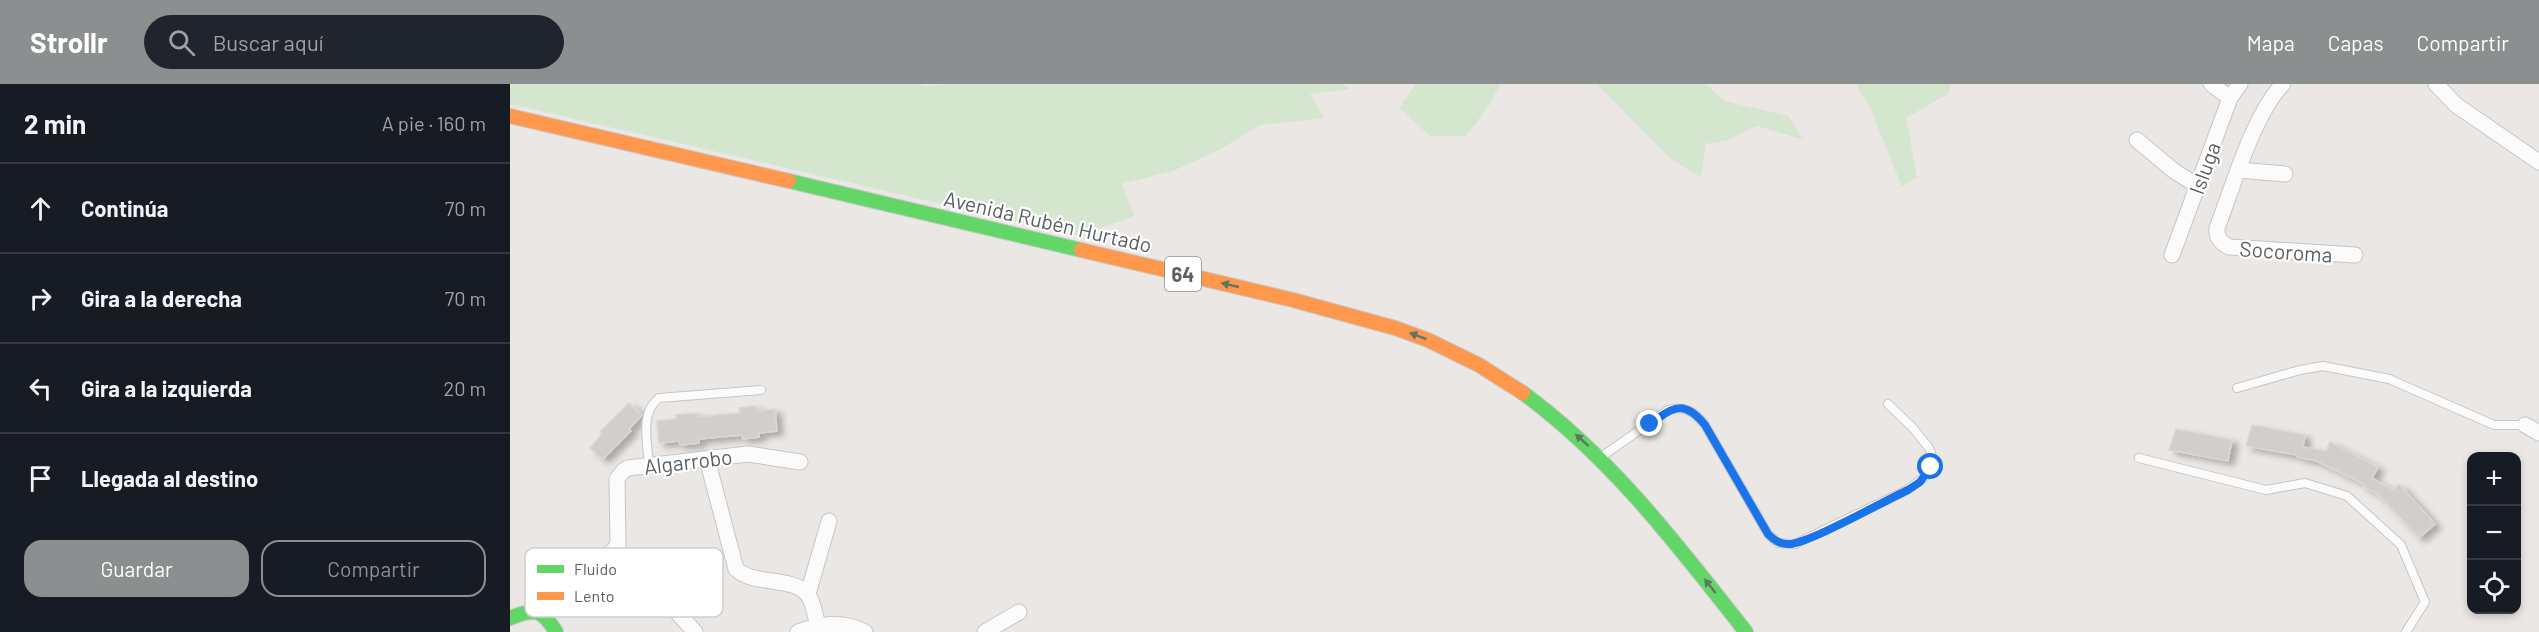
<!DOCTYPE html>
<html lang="es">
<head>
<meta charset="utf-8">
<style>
	body { margin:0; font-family:Barlow,sans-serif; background:#20242c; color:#f1f3f6 }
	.controls { position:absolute; right:18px; bottom:18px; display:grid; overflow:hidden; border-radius:12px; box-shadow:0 3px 9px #0003 }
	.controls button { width:54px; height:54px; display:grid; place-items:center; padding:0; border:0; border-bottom:2px solid #363941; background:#171b24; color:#f1f3f6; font:30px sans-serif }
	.stop { position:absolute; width:18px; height:18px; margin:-14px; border:4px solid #1a73e8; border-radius:50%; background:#fff }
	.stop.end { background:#1a73e8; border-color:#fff; box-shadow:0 2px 6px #0008 }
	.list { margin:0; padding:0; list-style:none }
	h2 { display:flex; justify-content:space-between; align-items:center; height:78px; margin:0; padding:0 24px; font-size:26px }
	h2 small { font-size:20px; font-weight:400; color:#9ea1a6 }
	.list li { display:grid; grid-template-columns:39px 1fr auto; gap:18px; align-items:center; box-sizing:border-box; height:90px; padding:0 24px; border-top:2px solid #363941 }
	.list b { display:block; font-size:22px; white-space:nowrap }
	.list em { font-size:20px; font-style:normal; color:#9ea1a6 }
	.actions { display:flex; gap:12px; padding:18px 24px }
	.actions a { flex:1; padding:14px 0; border:2px solid #8c8f90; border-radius:18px; text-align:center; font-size:21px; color:#8c8f90 }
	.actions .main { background:#8c8f90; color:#fff }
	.icon { flex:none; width:33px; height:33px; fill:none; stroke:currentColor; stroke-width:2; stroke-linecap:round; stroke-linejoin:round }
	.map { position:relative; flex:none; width:2029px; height:548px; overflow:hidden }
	header { display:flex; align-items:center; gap:36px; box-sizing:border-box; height:84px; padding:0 30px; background:#8c8f90; color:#fff }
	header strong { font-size:28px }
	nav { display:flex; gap:33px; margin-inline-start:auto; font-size:21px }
	.search { width:420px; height:54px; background:#20242c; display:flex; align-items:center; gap:15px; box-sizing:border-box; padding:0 21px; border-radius:33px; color:#9ea1a6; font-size:22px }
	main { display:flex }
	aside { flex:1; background:#171b24 }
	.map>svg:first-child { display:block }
	.green { fill:#d5e6cf }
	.building { fill:#d1cecd; stroke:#dad6d3; stroke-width:1.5; filter:url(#shadow) }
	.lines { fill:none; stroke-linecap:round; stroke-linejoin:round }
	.lane-casing { stroke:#c6c6c6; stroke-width:10 }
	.street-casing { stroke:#c6c6c6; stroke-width:17 }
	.fast-casing { stroke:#c6c6c6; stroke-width:16 }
	.slow-casing { stroke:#c6c6c6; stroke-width:16 }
	.lane { stroke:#fcfbfb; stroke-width:8 }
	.street { stroke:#fcfbfb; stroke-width:15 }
	.fast { stroke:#63d668; stroke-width:14 }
	.slow { stroke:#ff974d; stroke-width:14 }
	.oneway { fill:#5c7764 }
	.route { stroke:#1a73e8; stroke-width:8 }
	.labels { text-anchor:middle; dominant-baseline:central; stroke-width:4.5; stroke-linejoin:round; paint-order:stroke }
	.shield { fill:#fff; stroke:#8c8f92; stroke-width:1.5 }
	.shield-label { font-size:20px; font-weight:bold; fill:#5a5f63 }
	.street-label { font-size:21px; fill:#5a5f63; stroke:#fff }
	.key { fill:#fff; stroke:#cecfd0; stroke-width:1.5 }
	.key-label { font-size:16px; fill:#5a5f63 }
</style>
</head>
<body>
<header>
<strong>Strollr</strong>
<div class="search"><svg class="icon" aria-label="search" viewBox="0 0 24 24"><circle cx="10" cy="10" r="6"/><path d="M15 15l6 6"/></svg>Buscar aquí</div>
<nav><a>Mapa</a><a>Capas</a><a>Compartir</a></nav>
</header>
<main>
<aside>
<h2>2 min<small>A pie · 160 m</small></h2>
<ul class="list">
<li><svg class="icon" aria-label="ahead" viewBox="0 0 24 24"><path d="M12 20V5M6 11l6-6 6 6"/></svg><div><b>Continúa</b></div><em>70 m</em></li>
<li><svg class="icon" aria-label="right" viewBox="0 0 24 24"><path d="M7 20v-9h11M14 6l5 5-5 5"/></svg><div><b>Gira a la derecha</b></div><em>70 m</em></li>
<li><svg class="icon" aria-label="left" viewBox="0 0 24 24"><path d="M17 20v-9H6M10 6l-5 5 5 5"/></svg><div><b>Gira a la izquierda</b></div><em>20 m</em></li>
<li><svg class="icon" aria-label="arrive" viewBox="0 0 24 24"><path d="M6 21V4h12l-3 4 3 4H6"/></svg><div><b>Llegada al destino</b></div></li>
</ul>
<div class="actions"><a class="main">Guardar</a><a>Compartir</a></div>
</aside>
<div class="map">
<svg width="2029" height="548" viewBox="0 0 2029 548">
	<defs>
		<filter id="shadow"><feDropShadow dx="6" dy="4" stdDeviation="3" flood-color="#0004"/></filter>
	</defs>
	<rect width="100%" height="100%" fill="#eae7e4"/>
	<!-- green -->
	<path class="green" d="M0,0H409L417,2L439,0H832L840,5L800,10L814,34L750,41L709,66L663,87L612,100L624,132L570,152L0,20Z
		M904,0H990L980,20L956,52H920L889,24L905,2Z
		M1087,0H1195L1215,17L1278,32L1294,56L1247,42L1217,56L1196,60L1191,93L1162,76Z
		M1346,0H1441L1438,10L1396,34L1407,93L1392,103L1361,26Z"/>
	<!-- building -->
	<path class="building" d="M119,319L132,331L119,345L121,347L93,375L80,364L92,350L90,348Z
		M246,322L247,327L265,325L267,347L249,349V353L233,355L232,351L189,355V359L170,361L169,357L149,359L147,337L167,335L166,331L188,329V333L230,329L229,324Z
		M1742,341L1795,351L1793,363L1816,367L1820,358L1868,383L1862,394L1883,406L1889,400L1925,440L1909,454L1876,418L1866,409L1853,402L1854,400L1807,377L1787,373V371L1736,362Z
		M1666,345L1722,356L1718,377L1659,366Z"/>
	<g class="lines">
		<!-- lane casing -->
		<g class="lane-casing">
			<path id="lane" d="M1727,304L1790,286L1813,282L1879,295L1984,341H2015
				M1094,371L1158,326C1175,321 1185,328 1195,341L1258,450L1268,459L1285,460L1397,406L1416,392L1421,383L1422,373L1419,364L1403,344L1378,320
				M1629,374L1756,406L1795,399L1837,412L1891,461L1915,518L1896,548
				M139,382C138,360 129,329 149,314L251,306"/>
		</g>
		<!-- street casing -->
		<g class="street-casing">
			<path id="street" d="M1701,0L1720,14
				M1773,0C1743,31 1723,103 1707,144C1706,153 1711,159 1719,163L1845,171
				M1926,0L1946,21L2029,78
				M1627,56L1664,87L1688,102
				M1729,86L1775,90
				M1662,171L1720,14L1730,0
				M2015,341L2029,349
				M197,375L226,485C244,502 282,492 297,510C303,516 305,532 308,541
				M104,466L108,460L107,395L113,387L118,384L238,370L290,378
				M298,510L319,437
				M27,526L104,466L126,483L185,548
				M288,548C311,540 332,536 355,548
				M475,548L509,528"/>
		</g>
		<!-- fast casing -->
		<g class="fast-casing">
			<path id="fast" d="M279,97L571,166
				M1013,309C1102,374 1169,463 1236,548
				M0,534C25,524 32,525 46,548"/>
		</g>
		<!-- slow casing -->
		<g class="slow-casing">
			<path id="slow" d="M0,32L279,97
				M571,166L783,216L885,244L918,256L969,281L1013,309"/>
		</g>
		<!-- lane -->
		<use href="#lane" class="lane"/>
		<!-- street -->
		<use href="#street" class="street"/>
		<!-- fast -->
		<use href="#fast" class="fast"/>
		<!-- slow -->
		<use href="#slow" class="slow"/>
	</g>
	<!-- one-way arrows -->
	<defs><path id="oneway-solid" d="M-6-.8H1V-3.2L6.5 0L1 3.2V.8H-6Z" transform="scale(1.5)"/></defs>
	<g class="oneway">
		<use href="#oneway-solid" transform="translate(720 201) rotate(-167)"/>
		<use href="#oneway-solid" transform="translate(908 252) rotate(-159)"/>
		<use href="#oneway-solid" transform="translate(1072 356) rotate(-138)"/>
		<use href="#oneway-solid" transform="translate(1200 502) rotate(-128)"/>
	</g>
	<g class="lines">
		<!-- route -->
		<path class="route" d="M1140,340C1163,323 1174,315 1195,341L1258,450C1264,456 1269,460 1278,460C1296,461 1376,416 1398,406L1410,398L1421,383"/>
	</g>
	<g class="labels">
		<!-- shield labels -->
		<rect class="shield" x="655" y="173" width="36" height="34" rx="4.5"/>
		<g class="shield-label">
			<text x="673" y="190">64</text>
		</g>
		<!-- street labels -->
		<g class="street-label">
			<text transform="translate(1694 84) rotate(-70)">Isluga</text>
			<text transform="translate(538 137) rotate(13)">Avenida Rubén Hurtado</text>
			<text transform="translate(1776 167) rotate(4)">Socoroma</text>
			<text transform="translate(178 377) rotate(-7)">Algarrobo</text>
		</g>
	</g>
	<!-- legend -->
	<rect x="15" y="464" width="198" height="69" rx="9" class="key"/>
	<rect x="27" y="481" width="27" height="8" fill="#63d668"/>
	<rect x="27" y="508" width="27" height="8" fill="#ff974d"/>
	<g class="key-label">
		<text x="64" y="491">Fluido</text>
		<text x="64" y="518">Lento</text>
	</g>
</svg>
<div class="controls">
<button>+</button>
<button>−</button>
<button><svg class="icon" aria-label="locate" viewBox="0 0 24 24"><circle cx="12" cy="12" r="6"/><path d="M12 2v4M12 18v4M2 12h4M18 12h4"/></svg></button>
</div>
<div class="stop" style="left:1421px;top:383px"></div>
<div class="stop end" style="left:1140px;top:340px"></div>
</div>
</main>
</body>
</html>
